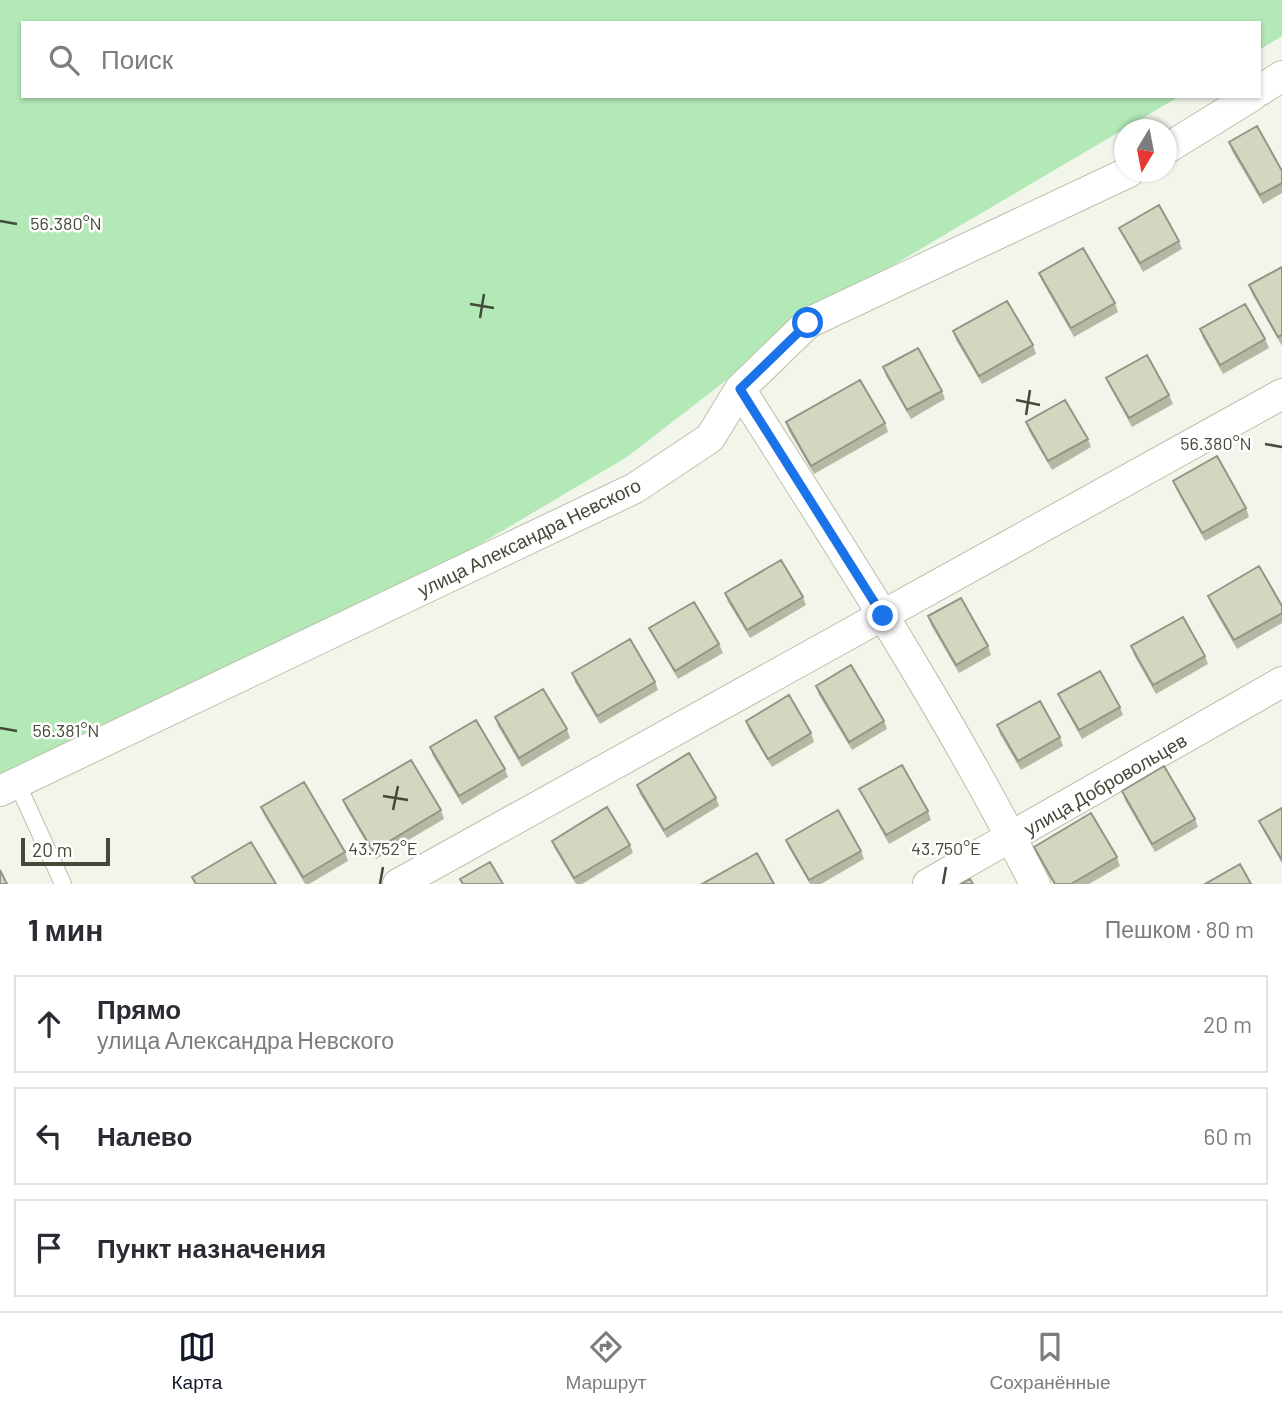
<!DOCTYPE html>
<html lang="ru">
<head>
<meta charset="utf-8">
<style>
	body { margin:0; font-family:Barlow,sans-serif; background:#f2f2f3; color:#2b2b33 }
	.compass { position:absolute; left:1114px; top:119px; width:63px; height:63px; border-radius:50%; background:#fff; box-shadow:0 2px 5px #0004; rotate:190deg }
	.scale { position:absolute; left:21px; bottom:18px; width:89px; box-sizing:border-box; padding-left:7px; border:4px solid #454938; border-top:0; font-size:19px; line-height:24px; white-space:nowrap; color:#454938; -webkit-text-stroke:5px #fff; paint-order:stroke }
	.stop { position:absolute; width:21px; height:21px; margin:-16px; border:5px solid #1a73e8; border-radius:50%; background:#fff }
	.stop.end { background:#1a73e8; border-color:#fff; box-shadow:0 2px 7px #0008 }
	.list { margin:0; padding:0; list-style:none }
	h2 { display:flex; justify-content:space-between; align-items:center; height:91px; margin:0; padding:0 28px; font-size:30px }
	h2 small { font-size:23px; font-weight:400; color:#7c7c81 }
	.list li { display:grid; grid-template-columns:46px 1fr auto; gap:21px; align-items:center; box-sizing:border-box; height:98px; margin:0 14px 14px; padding:0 14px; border:2px solid #e1e1e2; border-radius:0px }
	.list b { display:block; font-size:26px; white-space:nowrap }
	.list p { margin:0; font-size:23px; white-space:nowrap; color:#7c7c81 }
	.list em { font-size:23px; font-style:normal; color:#7c7c81 }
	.icon { flex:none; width:38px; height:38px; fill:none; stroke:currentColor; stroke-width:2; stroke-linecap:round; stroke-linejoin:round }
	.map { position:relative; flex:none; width:1282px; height:884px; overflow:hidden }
	.search { position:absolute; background:#fff; box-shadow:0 2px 5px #0004; left:21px; right:21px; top:21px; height:77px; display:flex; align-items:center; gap:18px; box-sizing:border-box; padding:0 24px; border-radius:0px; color:#7c7c81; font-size:26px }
	.sheet { height:427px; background:#fff }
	nav { display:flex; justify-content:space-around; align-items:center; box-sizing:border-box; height:98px; border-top:2px solid #e1e1e2; background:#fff; font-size:19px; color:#7c7c81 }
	nav a { display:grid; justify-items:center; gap:4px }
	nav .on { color:#111827 }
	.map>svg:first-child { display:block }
	.green { fill:#b3e9b6 }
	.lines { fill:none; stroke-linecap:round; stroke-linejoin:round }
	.lane-casing { stroke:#bbc1ac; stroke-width:18 }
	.street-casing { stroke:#bbc1ac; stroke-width:32 }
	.lane { stroke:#fff; stroke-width:16 }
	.street { stroke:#fff; stroke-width:30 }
	.wall { fill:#b5b9a4 }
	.building { fill:#d2d7bf; stroke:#939686; stroke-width:2 }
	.route { stroke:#1a73e8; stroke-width:9 }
	.ticks { fill:none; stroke:#454938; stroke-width:2.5 }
	.labels { text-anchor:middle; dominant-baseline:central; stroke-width:5; stroke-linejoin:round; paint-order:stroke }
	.street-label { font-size:19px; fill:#454938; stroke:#fff }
	.ticks-label { font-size:18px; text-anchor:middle; fill:#454938; stroke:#fff; stroke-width:5; stroke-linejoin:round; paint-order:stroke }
</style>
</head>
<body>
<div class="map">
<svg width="1282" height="884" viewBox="0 0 1282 884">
	<rect width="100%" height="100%" fill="#f1f5ea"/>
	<!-- green -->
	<path class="green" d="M0,0H1282V36L1259,50V23H23V96H1180L817,310L627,457L267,670L0,791Z"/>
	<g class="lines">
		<!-- lane casing -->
		<g class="lane-casing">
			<path id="lane" d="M17,783L63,884"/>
		</g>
		<!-- street casing -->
		<g class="street-casing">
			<path id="street" d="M1259,91L1282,76
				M1166,149L1252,96
				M740,389C843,551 949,713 1035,884
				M0,791L635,488L710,438L740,389L808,323L1129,172
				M398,884L1282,394
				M928,884L1282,682"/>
		</g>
		<!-- lane -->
		<use href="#lane" class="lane"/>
		<!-- street -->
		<use href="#street" class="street"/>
	</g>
	<!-- wall -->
	<path class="wall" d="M1229,142L1282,171V193L1263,204L1232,151Z
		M1119,228L1179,241L1182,249L1143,272L1123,236Z
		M1282,267V346L1252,294L1249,285Z
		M1039,273L1115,303L1118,312L1074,337L1042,281Z
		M1200,329L1265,339L1269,348L1223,374L1203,338Z
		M953,331L1033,345L1036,354L982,384L956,340Z
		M883,367L942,391L945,399L911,419L886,376Z
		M1106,378L1169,395L1173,404L1132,427L1110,387Z
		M786,422L885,423L888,432L814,474L789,431Z
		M1026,422L1088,439L1091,447L1052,470L1029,431Z
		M1173,481L1246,508L1249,517L1205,541L1176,489Z
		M725,593L803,597L806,605L750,638L728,602Z
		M1208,596L1282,606V623L1237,649L1211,604Z
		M928,616L988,646L991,655L959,673L931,625Z
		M649,628L719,644L723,653L678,679L653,636Z
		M1131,646L1205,656L1208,664L1156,694L1134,655Z
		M572,673L655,682L658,690L600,724L575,682Z
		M816,686L884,721L887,729L852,750L819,695Z
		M1058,694L1120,707L1123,715L1082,739L1062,703Z
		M495,717L567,729L570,738L522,767L498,726Z
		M746,721L811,733L814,742L772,767L749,730Z
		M997,725L1060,737L1063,746L1021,770L1000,734Z
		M430,747L505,769L508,777L462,805L433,756Z
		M637,785L716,798L719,806L667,838L640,794Z
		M859,789L928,811L931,820L889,844L863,797Z
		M1122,791L1195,819L1198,827L1155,852L1125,800Z
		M343,800L441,810L444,819L376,859L346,808Z
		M261,807L345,852L348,861L309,884H305L264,815Z
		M1282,808V863L1263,830L1259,821Z
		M786,840L861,851L864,859L821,884H810L789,848Z
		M552,841L630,845L633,853L582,884H576L555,849Z
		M1034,847L1117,857L1120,866L1089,884H1054L1037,855Z"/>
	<!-- building -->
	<path class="building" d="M1257,126L1282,171V183L1260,195L1229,142Z
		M1159,205L1179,241L1140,263L1119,228Z
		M1083,248L1115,303L1071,328L1039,273Z
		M1282,267V335L1278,337L1249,285Z
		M1007,301L1033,345L979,376L953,331Z
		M1245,304L1265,339L1220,365L1200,329Z
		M918,348L942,391L907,410L883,367Z
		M1147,355L1169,395L1129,418L1106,378Z
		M860,380L885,423L811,466L786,422Z
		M1065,400L1088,439L1048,461L1026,422Z
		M1217,456L1246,508L1202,533L1173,481Z
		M781,560L803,597L747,630L725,593Z
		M1259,566L1282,606V613L1234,640L1208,596Z
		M961,598L988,646L956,665L928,616Z
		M694,602L719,644L675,671L649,628Z
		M1183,617L1205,656L1153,685L1131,646Z
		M630,639L655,682L597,716L572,673Z
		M851,665L884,721L849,742L816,686Z
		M1100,671L1120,707L1079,730L1058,694Z
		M543,689L567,729L519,758L495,717Z
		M789,695L811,733L768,759L746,721Z
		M1040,701L1060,737L1018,761L997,725Z
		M476,720L505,769L459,796L430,747Z
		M689,753L716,798L664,830L637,785Z
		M411,760L441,810L373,851L343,800Z
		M902,765L928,811L886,835L859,789Z
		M1164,766L1195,819L1152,844L1122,791Z
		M304,782L345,852L303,877L261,807Z
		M607,807L630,845L574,878L552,841Z
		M1282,808V860L1259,821Z
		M838,810L861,851L809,880L786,840Z
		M1091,813L1117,857L1071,884H1055L1034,847Z
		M251,842L276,884H196L192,877Z
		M757,853L774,884H702Z
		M490,862L503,884H463L460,879Z
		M1240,864L1251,884H1205Z
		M0,870L7,884H0Z
		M970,879L973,884H961Z"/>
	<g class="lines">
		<!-- route -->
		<path class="route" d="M808,323L740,389L883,616"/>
	</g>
	<!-- ticks -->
	<path class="ticks" d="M0,221L17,224M470,304L494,308M480,318L484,294M1016,400L1040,405M1026,415L1030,390M1265,444L1282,447M0,728L17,731M383,796L408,800M393,810L398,786M380,884L383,867M943,884L946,867"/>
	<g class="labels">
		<!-- street labels -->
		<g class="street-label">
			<text transform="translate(529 537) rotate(-26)">улица Александра Невского</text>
			<text transform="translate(1105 784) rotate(-30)">улица Добровольцев</text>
		</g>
	</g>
	<g class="ticks-label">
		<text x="66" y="230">56.380°N</text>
		<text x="1216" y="450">56.380°N</text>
		<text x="66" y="737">56.381°N</text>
		<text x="383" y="855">43.752°E</text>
		<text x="946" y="855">43.750°E</text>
	</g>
</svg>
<svg class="compass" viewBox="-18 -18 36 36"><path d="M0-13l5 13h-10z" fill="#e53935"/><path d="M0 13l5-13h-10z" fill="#7c7c81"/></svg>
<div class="scale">20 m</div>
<div class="stop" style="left:808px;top:323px"></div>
<div class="stop end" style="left:883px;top:616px"></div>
<div class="search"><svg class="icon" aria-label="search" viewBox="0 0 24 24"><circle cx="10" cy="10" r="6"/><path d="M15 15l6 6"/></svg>Поиск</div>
</div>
<section class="sheet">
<h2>1 мин<small>Пешком · 80 m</small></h2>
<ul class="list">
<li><svg class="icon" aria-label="ahead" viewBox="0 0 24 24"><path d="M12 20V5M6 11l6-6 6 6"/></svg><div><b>Прямо</b><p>улица Александра Невского</p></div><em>20 m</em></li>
<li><svg class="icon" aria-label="left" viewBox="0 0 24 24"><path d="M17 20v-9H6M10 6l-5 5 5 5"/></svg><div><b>Налево</b></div><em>60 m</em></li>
<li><svg class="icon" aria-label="arrive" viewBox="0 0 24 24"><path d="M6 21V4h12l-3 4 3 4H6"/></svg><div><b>Пункт назначения</b></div></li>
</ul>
</section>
<nav>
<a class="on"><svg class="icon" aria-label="map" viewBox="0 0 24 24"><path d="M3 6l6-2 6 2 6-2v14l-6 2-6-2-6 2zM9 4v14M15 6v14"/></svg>Карта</a>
<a><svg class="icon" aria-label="directions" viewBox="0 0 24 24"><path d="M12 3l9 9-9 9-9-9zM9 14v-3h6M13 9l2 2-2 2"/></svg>Маршрут</a>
<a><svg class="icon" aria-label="saved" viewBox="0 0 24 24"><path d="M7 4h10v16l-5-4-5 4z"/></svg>Сохранённые</a>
</nav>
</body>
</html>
